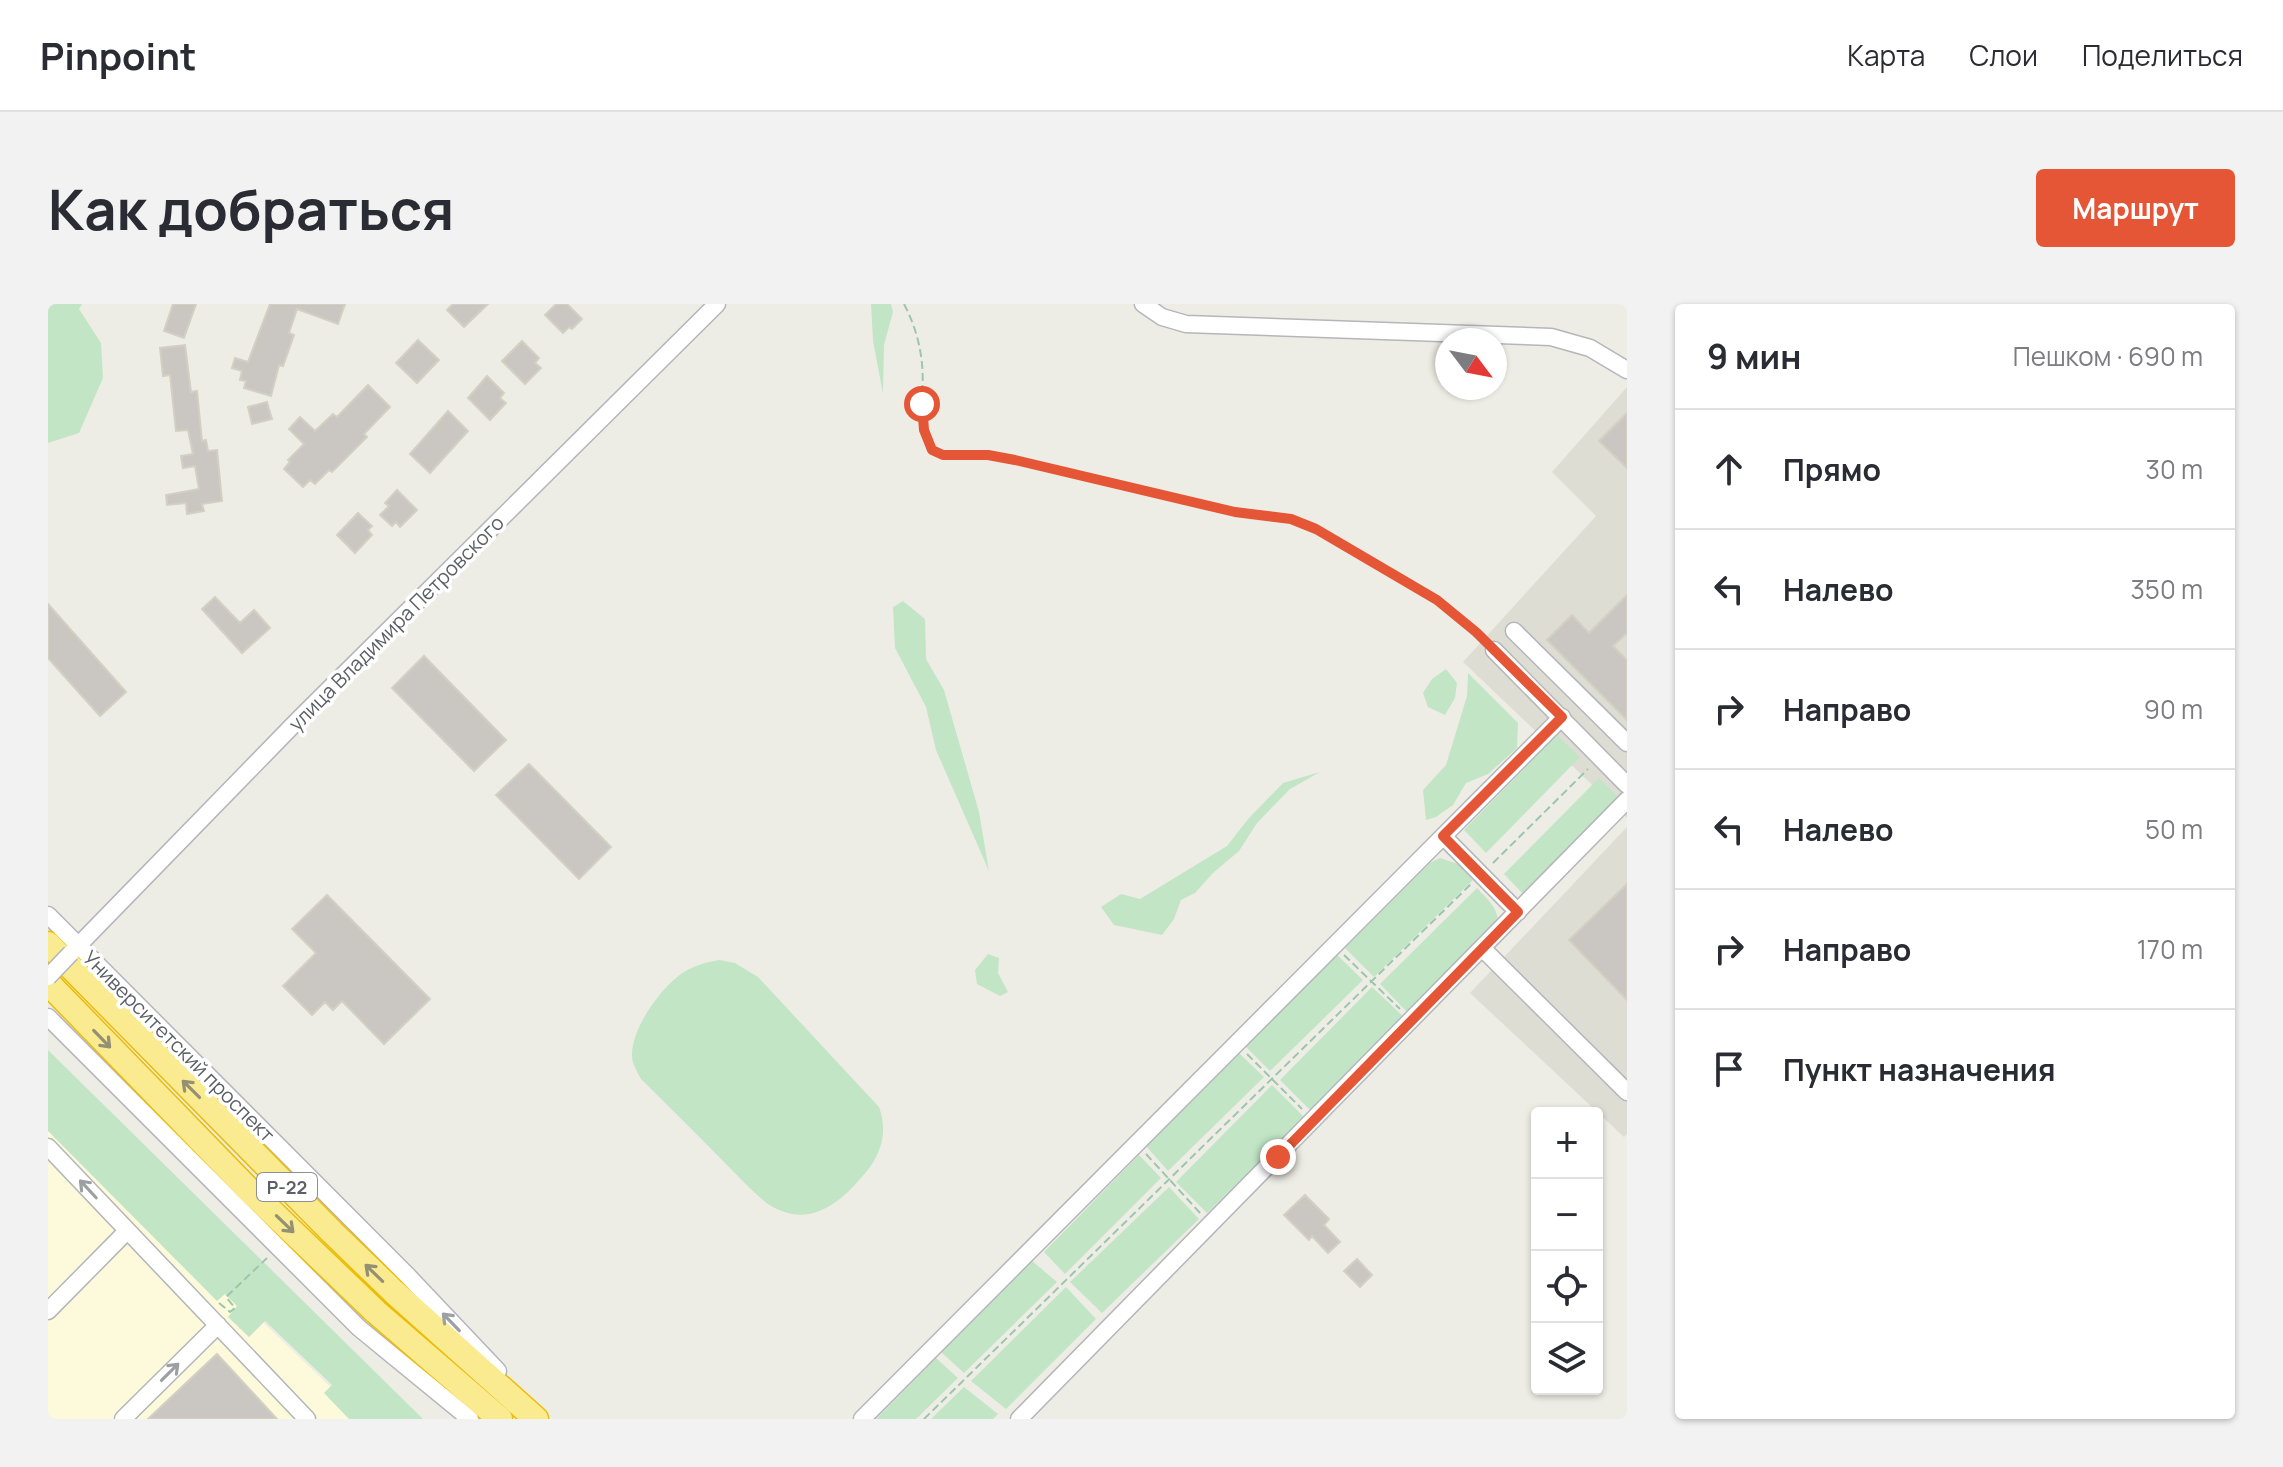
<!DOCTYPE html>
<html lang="ru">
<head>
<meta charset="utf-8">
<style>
	body { margin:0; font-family:Manrope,sans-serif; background:#f2f2f3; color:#2b2b33 }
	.controls { position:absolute; right:24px; bottom:24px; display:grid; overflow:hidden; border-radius:8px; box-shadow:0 2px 6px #0004 }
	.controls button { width:72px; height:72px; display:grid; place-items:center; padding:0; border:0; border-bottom:2px solid #e1e1e2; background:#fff; color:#2b2b33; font:40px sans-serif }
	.compass { position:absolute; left:1387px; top:24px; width:72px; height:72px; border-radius:50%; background:#fff; box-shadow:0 2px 6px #0004; rotate:122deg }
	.stop { position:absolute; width:24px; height:24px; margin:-18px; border:6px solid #e45635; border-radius:50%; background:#fff }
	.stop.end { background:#e45635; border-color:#fff; box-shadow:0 2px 8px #0008 }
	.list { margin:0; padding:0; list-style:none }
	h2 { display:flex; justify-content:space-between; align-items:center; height:104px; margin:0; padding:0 32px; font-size:34px }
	h2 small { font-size:26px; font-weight:400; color:#7c7c81 }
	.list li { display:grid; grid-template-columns:52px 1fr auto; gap:24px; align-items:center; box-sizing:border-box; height:120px; padding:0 32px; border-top:2px solid #e1e1e2 }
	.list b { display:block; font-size:30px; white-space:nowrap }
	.list em { font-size:26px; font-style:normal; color:#7c7c81 }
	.icon { flex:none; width:44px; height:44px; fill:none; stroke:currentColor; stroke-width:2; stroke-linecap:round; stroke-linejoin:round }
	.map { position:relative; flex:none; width:1579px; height:1115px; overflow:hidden; border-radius:8px }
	header { display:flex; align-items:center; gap:48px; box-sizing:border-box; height:112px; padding:0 40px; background:#fff; border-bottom:2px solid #e1e1e2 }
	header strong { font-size:38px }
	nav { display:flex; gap:44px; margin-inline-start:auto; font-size:28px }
	.intro { display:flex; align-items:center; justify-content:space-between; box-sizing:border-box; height:192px; padding:0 48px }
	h1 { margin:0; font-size:56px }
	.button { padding:20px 36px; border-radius:8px; background:#e45635; color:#fff; font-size:28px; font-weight:700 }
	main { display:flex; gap:48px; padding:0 48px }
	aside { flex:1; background:#fff; border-radius:8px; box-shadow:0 2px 6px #0004 }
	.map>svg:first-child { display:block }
	.commercial { fill:#fdf9db }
	.education { fill:#deddd3 }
	.green { fill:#c2e5c6 }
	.building { fill:#cac7c2; stroke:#d3d0c3; stroke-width:2 }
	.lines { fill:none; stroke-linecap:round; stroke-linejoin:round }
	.minor-casing { stroke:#b5b6bb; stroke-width:19 }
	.highway-casing { stroke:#ecbd07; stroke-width:27 }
	.path { stroke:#9bc6ac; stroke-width:2; stroke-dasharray:8 4; stroke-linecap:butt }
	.minor { stroke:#fff; stroke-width:16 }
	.highway { stroke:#faea90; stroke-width:24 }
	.minor-bridge-casing { stroke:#b5b6bb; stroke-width:19; stroke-linecap:butt }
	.minor-bridge { stroke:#fff; stroke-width:16 }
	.oneway { stroke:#939074 }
	.oneway2 { stroke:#9d9fa3 }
	.route { stroke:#e45635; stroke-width:10 }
	.labels { text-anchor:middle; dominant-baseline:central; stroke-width:7; stroke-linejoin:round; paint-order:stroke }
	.shield { fill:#fff; stroke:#8d8f93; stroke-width:2 }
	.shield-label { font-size:18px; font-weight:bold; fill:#5c5f65 }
	.street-label { font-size:20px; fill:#5c5f65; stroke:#fff }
</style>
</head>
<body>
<header>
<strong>Pinpoint</strong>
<nav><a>Карта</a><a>Слои</a><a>Поделиться</a></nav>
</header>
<div class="intro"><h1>Как добраться</h1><a class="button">Маршрут</a></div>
<main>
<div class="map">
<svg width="1579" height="1115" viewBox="0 0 1579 1115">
	<rect width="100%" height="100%" fill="#eeede5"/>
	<!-- commercial -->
	<path class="commercial" d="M0,813L316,1115H0Z"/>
	<!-- education -->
	<path class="education" d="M1579,83V514L1415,358L1548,212L1504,168Z
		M1579,523V830L1576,833L1422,689Z"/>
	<!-- green -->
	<path class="green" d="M0,0H34L31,5L53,39L55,74L31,129L0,139Z
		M823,0H843L845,8L836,41L835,90L825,37Z
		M855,297L877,315L878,355L896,386L931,508L941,567L888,446L878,403L847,344L845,303Z
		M1398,365L1409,379L1407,394L1397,411L1380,403L1375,389L1384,375Z
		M1420,369L1470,419L1469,444L1440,470L1418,479L1405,501L1388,513L1378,516L1375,486L1398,461L1419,392Z
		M1509,431L1532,453L1438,549L1416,526Z
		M1272,468L1242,485L1209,519L1191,547L1165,569L1147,589L1133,596L1126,615L1114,631L1066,621L1053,603L1073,590L1092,595L1179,542L1201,514L1235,479Z
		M1551,474L1575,498L1480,595L1456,570Z
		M1392,554L1410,560L1425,576L1326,673L1297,644L1382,559Z
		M1429,584C1440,596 1451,604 1450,621L1363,712L1332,680Z
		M1286,648L1315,676L1222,767L1196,741Z
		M940,650L951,654L950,669L960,688L952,692L929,680L927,666Z
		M672,656L687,659L710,673L831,803C841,830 832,854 812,875C795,895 771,915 744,910C734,908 723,903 716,897C702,885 689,871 676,858C649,830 621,803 593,775C589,767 584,760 584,752C583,724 614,682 636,668C647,661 659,658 672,656Z
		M1324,683L1357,714L1263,807L1232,776Z
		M0,746L375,1115H301L276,1089L284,1081L217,1017L201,1033L180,1013L189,1002L177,990L169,997L0,827Z
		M1191,749L1216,773L1120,867L1098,842Z
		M1224,781L1256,813L1159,909L1128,878Z
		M1091,851L1113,874L1017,970L996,948Z
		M1121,883L1151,915L1054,1009L1022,978Z
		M984,957L1009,978L916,1069L893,1048Z
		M1018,983L1048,1015L958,1105L923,1077Z
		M888,1054L910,1074L868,1115H828Z
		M916,1083L950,1110L945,1115H883Z"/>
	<!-- building -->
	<path class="building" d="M125,0H148L136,34L116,27Z
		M222,0H297L290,20L249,5L241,29L246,31L235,62L231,61L223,92L196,84L198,77L192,76L194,67L184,64L187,54L200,58Z
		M405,0H440L416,23L399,6Z
		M508,0H519L534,15L524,25L521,23L515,29L497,11Z
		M370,36L391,56L369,79L348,59Z
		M474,37L491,54L487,59L493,64L477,80L454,57Z
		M137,41L143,88L149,87L154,137L158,136L160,147L169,146L174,197L154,200L156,207L139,210L138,199L119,201L118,191L151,185L147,162L135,164L133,152L145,150L140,126L128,127L122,71L115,72L112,44Z
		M439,72L456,89L452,94L458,99L442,116L420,94Z
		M320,81L342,103L316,130L319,133L284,168L281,166L267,180L262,176L255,183L236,165L242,158L240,156L256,140L241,125L252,113L267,127L285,110L289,113Z
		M219,98L224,115L204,120L200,103Z
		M400,107L420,127L382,169L362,150Z
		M1579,109V164L1551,137Z
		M349,186L369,206L352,223L348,218L344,222L332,211L341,202L337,199Z
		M310,209L324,222L320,226L324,231L307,249L289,231Z
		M1579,291V329L1565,342L1579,356V416L1499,336L1524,311L1541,329Z
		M167,293L192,319L206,306L222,324L194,349L154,305Z
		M0,300L78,388L52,412L0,354Z
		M376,352L458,436L426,467L344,384Z
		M481,460L563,543L531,575L448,491Z
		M1579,580V696L1521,636Z
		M279,591L382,695L336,740L294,697L285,706L277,698L264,711L235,682L268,649L244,625Z
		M1257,891L1281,915L1276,921L1292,938L1280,949L1264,932L1261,936L1236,911Z
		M1309,955L1324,971L1312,983L1296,967Z
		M169,1050L229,1115H100L155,1063Z"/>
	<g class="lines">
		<!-- minor casing -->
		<g class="minor-casing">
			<path id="minor" d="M1095,0L1114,13L1138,20L1503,33L1542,44L1579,66
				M1466,327L1579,439
				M1446,346L1579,481
				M1395,532L1470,608
				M0,611L361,973L450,1067
				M1435,645L1579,788
				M23,649L250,416L669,0
				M0,713L311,1024L422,1115
				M0,843L259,1115
				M0,1007L79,927
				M75,1115L170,1021
				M814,1115L1514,413
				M971,1115L1579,496"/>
		</g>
		<!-- highway casing -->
		<g class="highway-casing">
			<path id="highway" d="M0,640L284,928L346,988L488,1115
				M0,679L200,885L328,1008L452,1115"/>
		</g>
		<!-- path -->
		<path class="path" d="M856,0C866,19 872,39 874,60C877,88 868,121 884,146L895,151H940L967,156L1089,187L1187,208L1243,215L1268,225L1366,280L1389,296L1436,336
			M1445,559L1540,465
			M1296,651L1352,705
			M1199,750L1254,805
			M1098,850L1153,910
			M171,999L182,1008L187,1004L178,993L219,954
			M876,1115L1423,580"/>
		<!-- minor -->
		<use href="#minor" class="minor"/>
		<!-- highway -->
		<use href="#highway" class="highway"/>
		<!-- minor-bridge casing -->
		<g class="minor-bridge-casing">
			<path id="minor-bridge" d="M0,673L23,649"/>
		</g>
		<!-- minor-bridge -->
		<use href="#minor-bridge" class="minor-bridge"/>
	</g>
	<!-- one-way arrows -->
	<defs><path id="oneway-shaft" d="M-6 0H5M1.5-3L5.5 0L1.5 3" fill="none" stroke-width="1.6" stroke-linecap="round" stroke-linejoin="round" transform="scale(2)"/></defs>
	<g class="oneway">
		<use href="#oneway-shaft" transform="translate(54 735) rotate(46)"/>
		<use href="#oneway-shaft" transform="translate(143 785) rotate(-135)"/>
		<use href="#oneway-shaft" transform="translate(237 920) rotate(44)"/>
		<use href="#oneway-shaft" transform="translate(326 969) rotate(-136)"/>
	</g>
	<g class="oneway2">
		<use href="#oneway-shaft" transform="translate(40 885) rotate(-133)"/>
		<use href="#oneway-shaft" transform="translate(403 1018) rotate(-134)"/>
		<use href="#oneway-shaft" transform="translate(122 1068) rotate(-45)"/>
	</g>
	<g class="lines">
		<!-- route -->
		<path class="route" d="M874,100L876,126L884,146L895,151H940L967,156L1187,208L1243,215L1268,225L1389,296L1428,328L1514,413L1395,532L1470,608L1230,853"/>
	</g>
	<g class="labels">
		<!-- shield labels -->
		<rect class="shield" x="209" y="869" width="60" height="28" rx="6"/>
		<g class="shield-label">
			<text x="239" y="883">Р-22</text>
		</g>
		<!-- street labels -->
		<g class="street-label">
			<text transform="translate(348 319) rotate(-45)">улица Владимира Петровского</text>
			<text transform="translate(131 742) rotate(45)">Университетский проспект</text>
		</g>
	</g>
</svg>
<div class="controls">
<button>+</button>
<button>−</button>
<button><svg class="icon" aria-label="locate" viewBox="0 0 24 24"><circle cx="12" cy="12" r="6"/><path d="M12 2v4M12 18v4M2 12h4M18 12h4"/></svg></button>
<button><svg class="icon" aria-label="layers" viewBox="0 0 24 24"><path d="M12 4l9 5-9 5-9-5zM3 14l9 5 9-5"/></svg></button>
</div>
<svg class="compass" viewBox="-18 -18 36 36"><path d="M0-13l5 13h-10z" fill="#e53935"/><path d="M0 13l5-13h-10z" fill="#7c7c81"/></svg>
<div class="stop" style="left:874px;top:100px"></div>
<div class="stop end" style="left:1230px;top:853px"></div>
</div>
<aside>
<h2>9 мин<small>Пешком · 690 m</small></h2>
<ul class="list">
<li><svg class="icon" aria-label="ahead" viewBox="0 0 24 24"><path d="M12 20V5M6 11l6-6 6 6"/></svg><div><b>Прямо</b></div><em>30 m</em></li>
<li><svg class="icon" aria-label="left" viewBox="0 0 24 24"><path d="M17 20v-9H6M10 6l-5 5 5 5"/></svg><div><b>Налево</b></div><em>350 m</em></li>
<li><svg class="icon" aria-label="right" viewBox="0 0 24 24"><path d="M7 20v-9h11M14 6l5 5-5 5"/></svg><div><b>Направо</b></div><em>90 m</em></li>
<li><svg class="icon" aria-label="left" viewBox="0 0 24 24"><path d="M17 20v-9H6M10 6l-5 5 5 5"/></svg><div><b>Налево</b></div><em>50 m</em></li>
<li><svg class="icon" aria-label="right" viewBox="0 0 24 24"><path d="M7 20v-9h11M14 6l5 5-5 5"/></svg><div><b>Направо</b></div><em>170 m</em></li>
<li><svg class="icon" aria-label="arrive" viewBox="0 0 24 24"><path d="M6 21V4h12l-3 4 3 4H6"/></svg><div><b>Пункт назначения</b></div></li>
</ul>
</aside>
</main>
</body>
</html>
